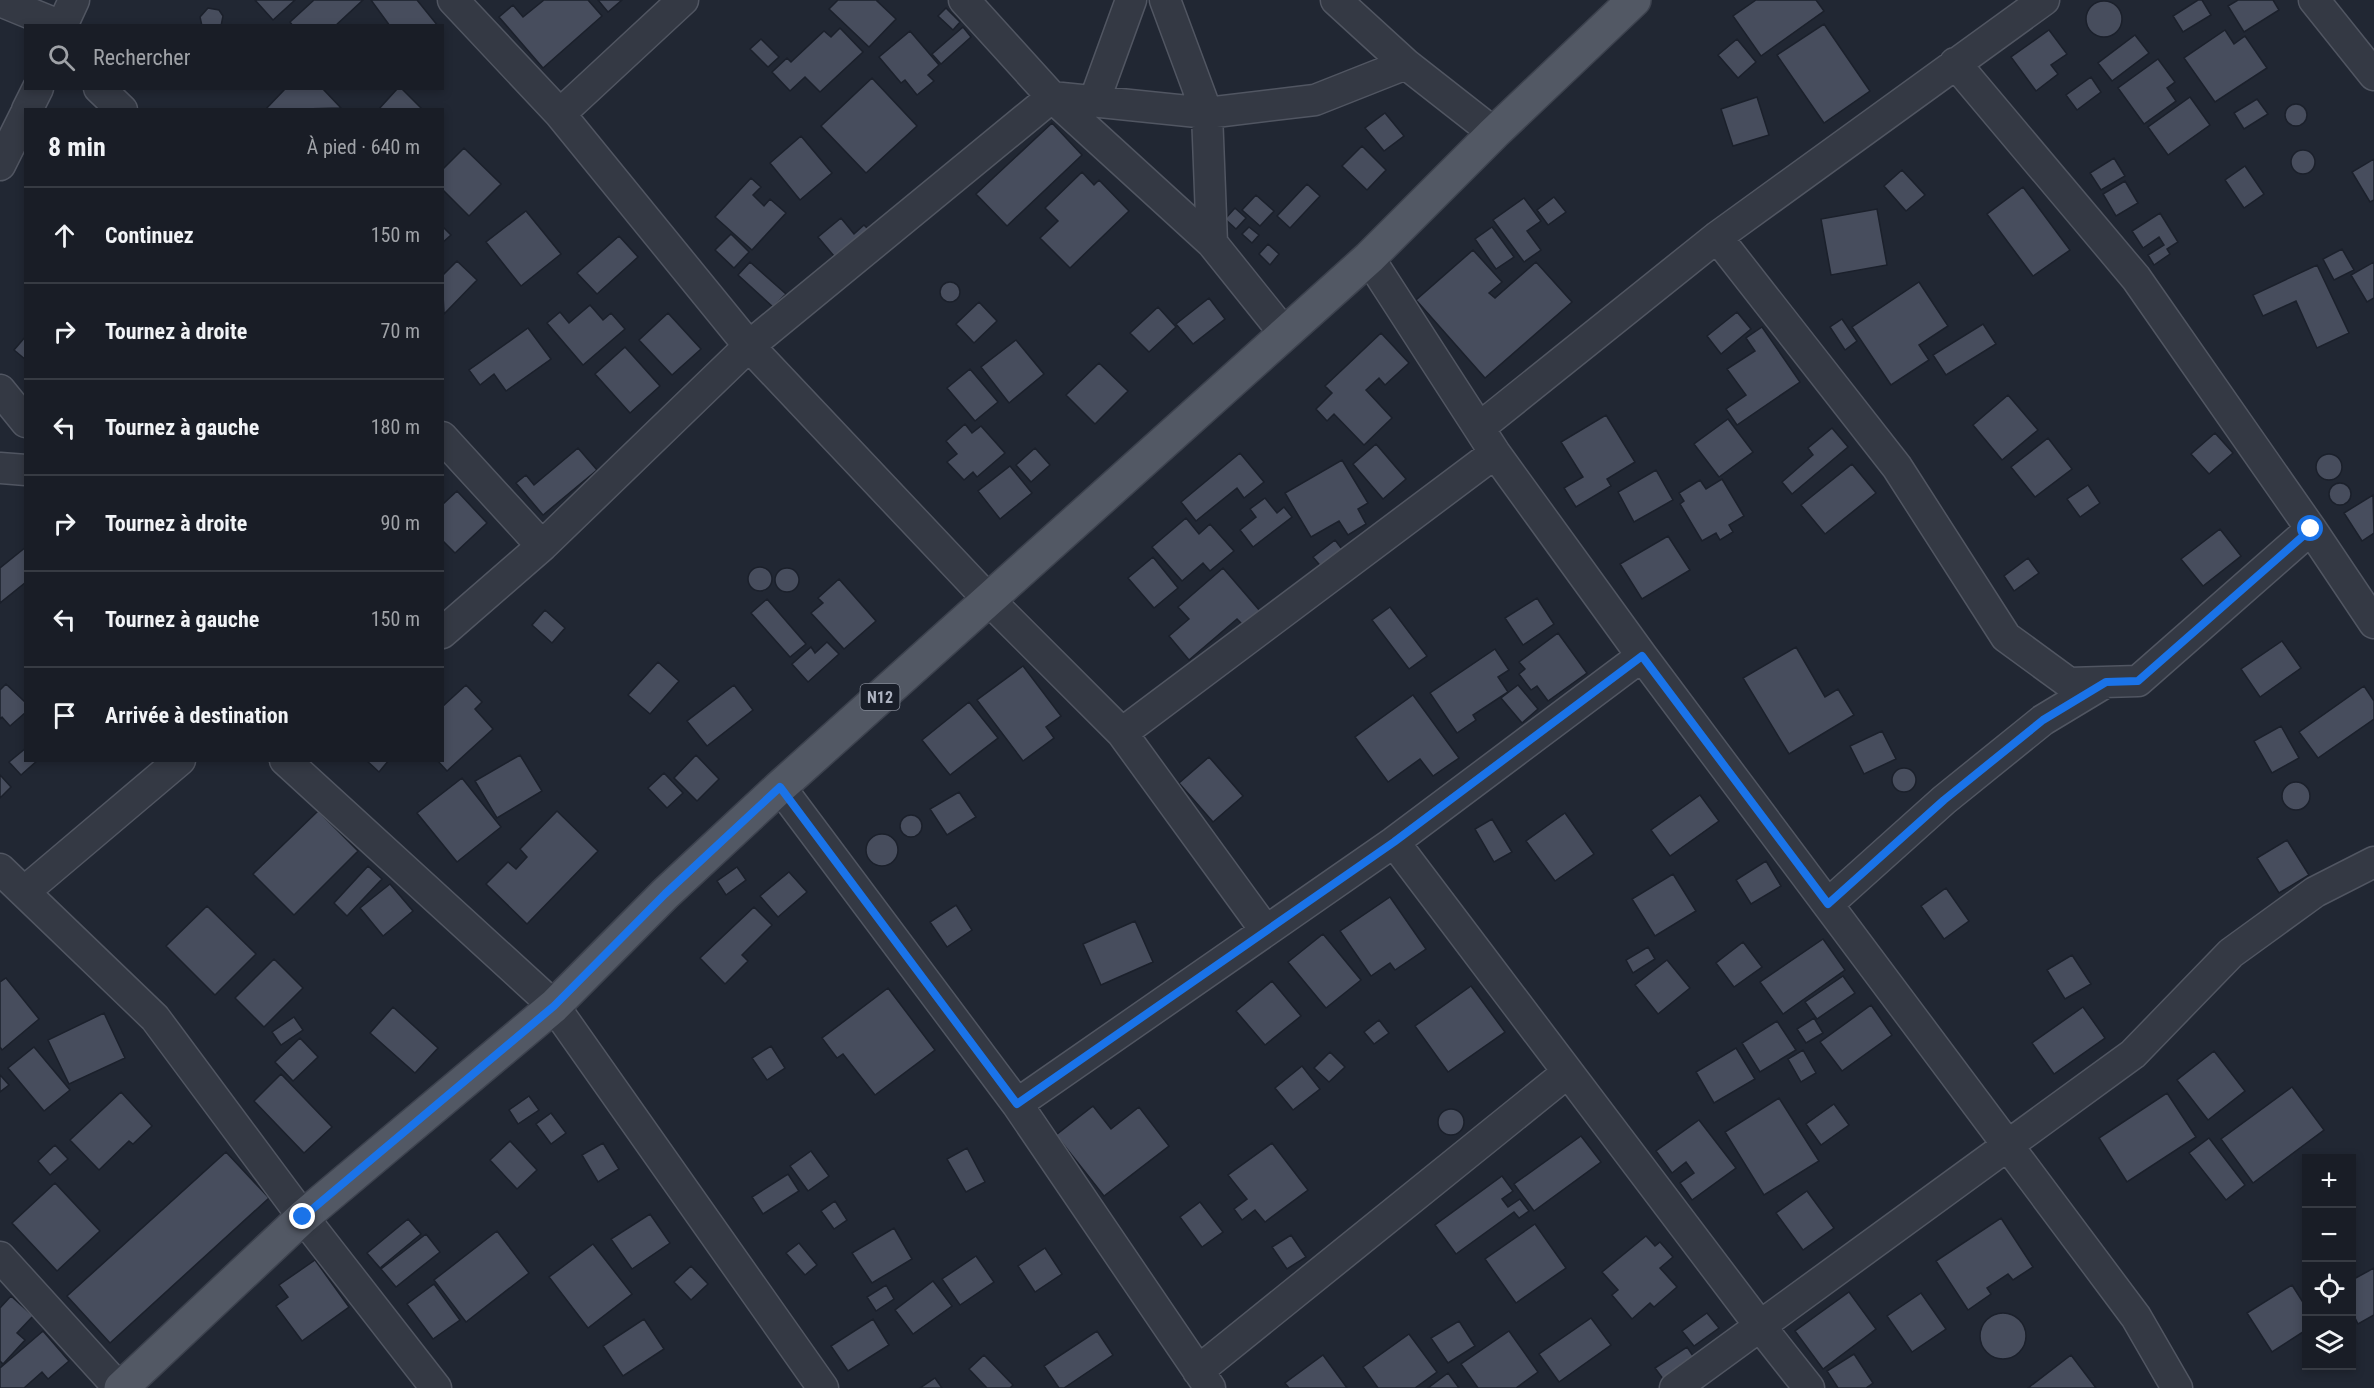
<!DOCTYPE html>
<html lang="fr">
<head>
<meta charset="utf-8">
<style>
	body { margin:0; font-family:"Roboto Condensed",sans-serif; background:#22262e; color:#f1f3f6 }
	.controls { position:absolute; right:18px; bottom:18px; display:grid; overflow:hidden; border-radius:0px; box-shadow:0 3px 9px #0003 }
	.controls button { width:54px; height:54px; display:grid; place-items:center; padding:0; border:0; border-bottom:2px solid #373b43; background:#191d26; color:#f1f3f6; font:30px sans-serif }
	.stop { position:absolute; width:18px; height:18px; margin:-14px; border:4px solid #1a73e8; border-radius:50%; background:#fff }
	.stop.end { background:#1a73e8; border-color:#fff; box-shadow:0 2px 6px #0008 }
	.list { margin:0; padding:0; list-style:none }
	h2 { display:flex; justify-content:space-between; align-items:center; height:78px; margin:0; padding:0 24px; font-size:26px }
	h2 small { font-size:20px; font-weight:400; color:#9fa2a7 }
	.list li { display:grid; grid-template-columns:39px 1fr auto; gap:18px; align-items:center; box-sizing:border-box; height:96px; padding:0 24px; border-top:2px solid #373b43 }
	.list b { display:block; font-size:22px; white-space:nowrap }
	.list em { font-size:20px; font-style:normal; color:#9fa2a7 }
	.icon { flex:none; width:33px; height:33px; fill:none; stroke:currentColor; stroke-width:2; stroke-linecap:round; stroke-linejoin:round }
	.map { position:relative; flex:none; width:2374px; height:1388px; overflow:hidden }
	.search { position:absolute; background:#191d26; box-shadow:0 3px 9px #0003; left:24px; top:24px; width:420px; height:66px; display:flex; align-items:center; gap:15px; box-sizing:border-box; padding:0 21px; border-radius:0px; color:#9fa2a7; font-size:22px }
	.panel { position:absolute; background:#191d26; box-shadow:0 3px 9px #0003; left:24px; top:108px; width:420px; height:654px; border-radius:0px }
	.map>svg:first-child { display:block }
	.building { fill:#474d5d; stroke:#1b202b; stroke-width:1.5 }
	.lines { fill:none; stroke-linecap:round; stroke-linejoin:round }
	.minor-casing { stroke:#515662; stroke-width:33 }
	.primary-casing { stroke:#3d424e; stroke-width:36 }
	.minor { stroke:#343944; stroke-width:30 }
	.primary { stroke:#525864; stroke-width:33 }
	.route { stroke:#1a73e8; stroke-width:8 }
	.labels { text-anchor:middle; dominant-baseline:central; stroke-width:4.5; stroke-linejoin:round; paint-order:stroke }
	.shield { fill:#191e29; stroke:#818693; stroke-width:1.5 }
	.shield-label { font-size:16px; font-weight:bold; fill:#aeb3c1 }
</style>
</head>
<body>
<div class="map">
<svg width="2374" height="1388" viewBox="0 0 2374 1388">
	<rect width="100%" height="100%" fill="#212733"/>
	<!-- building -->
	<path class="building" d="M255,0H295L273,20Z
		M314,0H363L335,26H293L290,22Z
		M371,0H417L438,26H390Z
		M544,0H588L602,16L543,68L499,17L513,5L523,17Z
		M598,0H622L608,12Z
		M838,0H878L877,1L896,19L869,47L829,9Z
		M1756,0H1816L1824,11L1761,56L1733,16Z
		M2198,0H2202L2211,15L2183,32L2173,16Z
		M2238,0H2273L2279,10L2244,32L2228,6Z
		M2086 19a18 18 0 1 1 36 0a18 18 0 1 1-36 0Z
		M208,8L219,10L223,16L221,26H202L200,17Z
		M946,8L960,22L953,30L938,16Z
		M1824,24L1870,91L1824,123L1777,55Z
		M963,27L971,37L941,64L932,54Z
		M840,28L863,52L820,92L805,77L790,91L772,72L787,58L791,62L824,31L831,37Z
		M2049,30L2067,54L2051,65L2058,74L2036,91L2011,57Z
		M2225,30L2234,44L2245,36L2267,68L2215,102L2184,58Z
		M910,31L939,65L928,75L934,81L917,95L905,80L901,83L879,57Z
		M2135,35L2149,53L2112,81L2098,63Z
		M761,39L779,57L768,67L750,49Z
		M1737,39L1756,62L1738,78L1718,55Z
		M2158,59L2175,82L2167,88L2176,101L2144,124L2118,88Z
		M2091,77L2101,92L2077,110L2066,95Z
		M872,78L917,126L866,173L821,126Z
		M286,88H322L341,108L265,110Z
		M398,88H401L423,110H378Z
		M1757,97L1769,135L1733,146L1721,109Z
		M2190,97L2210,125L2168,155L2148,127Z
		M2257,99L2268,114L2244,129L2234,113Z
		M2285 115a11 11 0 1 1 22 0a11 11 0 1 1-22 0Z
		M1385,113L1404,136L1384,151L1365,128Z
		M1052,123L1082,155L1007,226L976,194Z
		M801,136L832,173L800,200L770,163Z
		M1362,146L1386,170L1367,190L1342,166Z
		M464,148L501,184L469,216L442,189V170Z
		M2291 162a12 12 0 1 1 24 0a12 12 0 1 1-24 0Z
		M2114,158L2125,176L2101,190L2090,173Z
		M2374,159V200L2370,202L2352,172Z
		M2245,166L2264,194L2244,208L2225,180Z
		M1902,170L1925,195L1906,211L1884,186Z
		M1082,172L1094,185L1099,180L1129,211L1070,268L1040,238L1058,221L1045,208Z
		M751,178L761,187L753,195L764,206L770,199L786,213L752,250L715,217Z
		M2125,181L2138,203L2116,216L2103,194Z
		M1307,184L1320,196L1290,228L1277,216Z
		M2023,187L2070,250L2033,276L1987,214Z
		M1256,195L1274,211L1260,226L1242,210Z
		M1554,197L1566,212L1548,225L1537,210Z
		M1524,198L1541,221L1527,231L1541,250L1524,262L1493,220Z
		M1235,208L1246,218L1236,229L1225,219Z
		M1877,209L1887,265L1831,275L1821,219Z
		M526,211L561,254L521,286L486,242Z
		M2160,213L2178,242L2167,249L2170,254L2154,265L2148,255L2164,245L2159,237L2143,248L2132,231Z
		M841,218L854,234L864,225L873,234L839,262L818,237Z
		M442,226L451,235L442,243Z
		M1249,227L1259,235L1252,243L1242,234Z
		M1492,227L1514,257L1496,269L1475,239Z
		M731,234L749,252L734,268L715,250Z
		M619,236L638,257L597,294L577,273Z
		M1268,244L1279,254L1270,265L1259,254Z
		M2342,249L2354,270L2334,280L2323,259Z
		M1473,250L1502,282L1489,293L1495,298L1536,262L1572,302L1485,378L1416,300Z
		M457,261L477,280L444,314L442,276Z
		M750,262L786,294L773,307L738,275Z
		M2374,262V298L2367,302L2351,275Z
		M2317,265L2349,333L2317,348L2296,301L2263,316L2253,295Z
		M1919,282L1948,326L1919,345L1929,360L1891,385L1852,327Z
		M940 292a10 10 0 1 1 20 0a10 10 0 1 1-20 0Z
		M1209,298L1225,319L1193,344L1176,324Z
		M979,302L997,321L974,343L956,324Z
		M590,305L603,320L611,313L625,329L583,365L547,323L560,312L569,323Z
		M1158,307L1176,327L1149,352L1130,333Z
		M1737,312L1751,329L1721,354L1707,336Z
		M668,313L701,349L672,375L639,340Z
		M1842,319L1857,341L1845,350L1830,327Z
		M1983,324L1996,344L1946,375L1933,355Z
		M1762,327L1800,382L1737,425L1726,409L1746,395L1727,369L1755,351L1746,338Z
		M528,328L551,359L506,391L494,374L480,385L469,370Z
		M1381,333L1409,363L1385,385L1379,378L1366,390L1392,418L1364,445L1334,414L1327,421L1316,409L1332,393L1325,386Z
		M26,336V360L14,350Z
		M1016,340L1044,374L1009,403L981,367Z
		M625,347L660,386L630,413L595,374Z
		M1099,363L1128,391L1095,424L1066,395Z
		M970,369L998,402L975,421L947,388Z
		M2008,395L2038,430L2002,460L1973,425Z
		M1606,415L1635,462L1607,479L1611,486L1576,507L1564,488L1583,477L1561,442Z
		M1728,419L1753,452L1719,477L1694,444Z
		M965,424L972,433L981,426L1005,453L977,477L973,472L964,480L947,462L957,454L946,441Z
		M1832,428L1848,447L1792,494L1782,482L1813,455L1808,448Z
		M2215,433L2233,453L2209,474L2191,454Z
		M2048,438L2072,469L2035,497L2011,467Z
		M1376,444L1406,479L1383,499L1353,464Z
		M578,448L597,470L543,515L516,483L526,475L534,485Z
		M1035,448L1050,465L1031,482L1016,465Z
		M1240,453L1264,482L1244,498L1237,488L1196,521L1181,502Z
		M2316 467a13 13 0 1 1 26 0a13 13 0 1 1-26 0Z
		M1342,460L1368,503L1358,509L1366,524L1348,535L1339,521L1311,537L1285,493Z
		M1852,464L1876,493L1825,534L1801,505Z
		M1010,466L1032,493L1000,519L978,491Z
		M1656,470L1673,500L1634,522L1618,492Z
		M1722,479L1744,516L1729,525L1733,532L1720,540L1716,533L1702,541L1680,504L1684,501L1679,493L1700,480L1706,489Z
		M2329 494a11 11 0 1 1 22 0a11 11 0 1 1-22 0Z
		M2088,485L2100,503L2080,517L2067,499Z
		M457,491L487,523L455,553L442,540V505Z
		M2373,495L2374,533L2362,541L2344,513Z
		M1265,498L1277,513L1284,507L1292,517L1253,547L1240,530L1256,517L1250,509Z
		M1186,518L1199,534L1210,524L1234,551L1210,571L1203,563L1182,581L1152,547Z
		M2220,529L2241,556L2203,586L2181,559Z
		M1668,536L1690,570L1642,599L1620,564Z
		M1335,540L1345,553L1323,569L1313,557Z
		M26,547V582L0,603V568Z
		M1153,557L1178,588L1154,608L1128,578Z
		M2028,558L2039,573L2014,591L2004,576Z
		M748 579a12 12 0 1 1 24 0a12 12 0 1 1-24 0Z
		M775 580a12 12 0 1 1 24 0a12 12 0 1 1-24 0Z
		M1223,568L1260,611L1243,625L1237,619L1189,660L1169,636L1189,619L1178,607Z
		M839,579L876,621L844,649L811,613L823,603L818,598Z
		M1537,598L1554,624L1523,645L1505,618Z
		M767,599L806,644L790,657L751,613Z
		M1390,607L1427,656L1409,669L1372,620Z
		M545,610L565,628L552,643L532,625Z
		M1558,633L1587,673L1548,701L1537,686L1531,690L1519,674L1525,669L1519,662Z
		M2282,641L2301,668L2260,697L2241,669Z
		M827,642L839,654L808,682L792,664L811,647L815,653Z
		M1796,647L1825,697L1838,689L1854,715L1789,754L1743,678Z
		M1495,649L1509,670L1498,677L1508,692L1473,715L1476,720L1457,733L1430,693Z
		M658,662L679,681L650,714L628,695Z
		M1023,666L1061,716L1046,727L1054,738L1023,761L977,700Z
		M6,684L26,703V712L10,726L2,717L0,719V690Z
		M466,685L482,702L475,709L493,729L447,771L437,760H442V707Z
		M734,685L753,710L707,746L687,721Z
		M1518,685L1538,709L1522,723L1501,698Z
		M2364,686L2374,701V719L2318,758L2299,732Z
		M1413,695L1459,758L1433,776L1420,759L1388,782L1355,737Z
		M969,702L998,738L950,775L922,740Z
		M2281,726L2299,758L2272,773L2254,741Z
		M1882,731L1896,759L1864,774L1850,746Z
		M26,748V760H38L21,775L9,762Z
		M520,755L542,791L497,818L475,781Z
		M696,755L719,779L697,801L674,778Z
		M1209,757L1243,796L1213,822L1179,783Z
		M366,760H389L379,772Z
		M1892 780a12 12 0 1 1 24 0a12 12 0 1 1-24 0Z
		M664,773L683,793L667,808L648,788Z
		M0,775L11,787L0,798Z
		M462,778L501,827L457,862L417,813Z
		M2282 796a14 14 0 1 1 28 0a14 14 0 1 1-28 0Z
		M959,792L976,817L947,835L930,809Z
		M1700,795L1719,821L1670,856L1651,830Z
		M318,811L358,851L294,915L253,874Z
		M557,811L598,851L527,924L486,884L508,862L516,869L527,857L520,849Z
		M1565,813L1594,854L1555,881L1526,841Z
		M900 826a11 11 0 1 1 22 0a11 11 0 1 1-22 0Z
		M1492,819L1512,852L1494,862L1475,829Z
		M866 850a16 16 0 1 1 32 0a16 16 0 1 1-32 0Z
		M2287,840L2309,875L2279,893L2257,858Z
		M1766,861L1781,886L1751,904L1736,880Z
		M368,866L382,879L347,916L334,903Z
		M737,867L746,880L726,895L717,881Z
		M789,872L807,892L778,917L760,896Z
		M1673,874L1696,911L1655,936L1632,899Z
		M390,884L413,911L383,936L360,908Z
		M1946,888L1969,921L1944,939L1921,906Z
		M1390,897L1426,949L1395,970L1390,963L1371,976L1340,931Z
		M956,905L972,930L947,947L930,922Z
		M207,906L256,954L215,995L166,946Z
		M754,907L772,925L742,955L748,961L725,984L700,958Z
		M1135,921L1153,962L1101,985L1083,944Z
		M1323,934L1361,980L1326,1008L1288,962Z
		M1823,939L1845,970L1783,1014L1760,982Z
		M1743,942L1762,967L1734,987L1716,963Z
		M1648,947L1655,959L1633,973L1626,960Z
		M2072,955L2091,984L2065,999L2047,970Z
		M274,959L303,988L264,1027L235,998Z
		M1667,960L1690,988L1658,1014L1635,985Z
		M1843,976L1855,993L1817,1019L1805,1002Z
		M6,978L39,1019L2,1050L0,1047V982Z
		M1272,981L1301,1016L1265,1045L1236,1011Z
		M1471,986L1505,1032L1448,1072L1415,1026Z
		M888,988L935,1050L875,1095L843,1054L837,1058L822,1038Z
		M1871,1005L1892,1035L1842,1071L1820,1042Z
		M393,1007L438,1048L415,1073L370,1033Z
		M2083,1007L2105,1038L2054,1074L2032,1043Z
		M104,1013L125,1058L69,1084L48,1040Z
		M294,1017L303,1030L281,1045L272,1032Z
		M1814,1018L1823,1033L1806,1043L1797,1029Z
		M1379,1020L1389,1033L1374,1044L1364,1032Z
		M1777,1021L1796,1050L1760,1072L1742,1043Z
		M300,1038L318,1057L293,1081L275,1062Z
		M771,1046L785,1068L767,1080L752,1058Z
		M34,1047L70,1090L44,1111L8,1068Z
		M1736,1048L1755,1079L1714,1103L1696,1072Z
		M1803,1050L1816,1073L1801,1082L1788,1059Z
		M2214,1051L2245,1091L2208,1120L2177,1080Z
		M1330,1052L1345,1067L1329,1082L1314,1068Z
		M1302,1066L1320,1089L1293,1110L1275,1088Z
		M281,1074L332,1127L304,1153L254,1101Z
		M0,1075L9,1085L0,1092Z
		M2292,1087L2324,1130L2253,1183L2221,1139Z
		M121,1092L152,1126L133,1144L129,1141L99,1170L70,1140Z
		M2167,1093L2196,1137L2127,1182L2099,1138Z
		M529,1096L539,1110L518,1124L509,1110Z
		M1779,1098L1819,1161L1764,1195L1725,1132Z
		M1834,1104L1849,1125L1821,1145L1806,1124Z
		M1093,1106L1111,1129L1139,1107L1169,1146L1104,1196L1056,1135Z
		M1438 1122a13 13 0 1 1 26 0a13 13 0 1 1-26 0Z
		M551,1113L566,1133L551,1144L536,1124Z
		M1699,1120L1736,1168L1692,1200L1680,1183L1694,1173L1686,1162L1672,1173L1656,1151Z
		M1581,1136L1601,1162L1534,1211L1514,1184Z
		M2209,1138L2245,1185L2226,1200L2189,1153Z
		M510,1141L537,1170L517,1189L490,1160Z
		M603,1143L619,1169L598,1182L582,1155Z
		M1272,1143L1308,1190L1265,1222L1255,1210L1242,1220L1234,1209L1247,1199L1228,1175Z
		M55,1145L68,1159L50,1175L38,1161Z
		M967,1148L985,1182L966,1192L947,1159Z
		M811,1151L829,1176L808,1191L790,1166Z
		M226,1152L269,1198L110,1343L67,1296Z
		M788,1174L799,1191L763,1214L752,1197Z
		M1502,1176L1513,1191L1502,1199L1508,1207L1520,1199L1529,1211L1519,1218L1514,1212L1456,1254L1435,1225Z
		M55,1183L100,1231L57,1271L12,1223Z
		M1807,1191L1834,1228L1803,1250L1776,1213Z
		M835,1201L847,1220L834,1229L821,1211Z
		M1200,1202L1223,1232L1202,1247L1180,1217Z
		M650,1214L670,1243L632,1269L611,1239Z
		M2001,1218L2033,1267L2013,1280L2008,1274L1987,1288L1991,1294L1968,1310L1936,1261Z
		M408,1219L421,1234L380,1268L367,1253Z
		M1535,1224L1566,1268L1516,1303L1485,1259Z
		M894,1228L912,1259L872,1283L852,1253Z
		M497,1231L529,1273L466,1322L434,1280Z
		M426,1234L440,1252L396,1287L381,1269Z
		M1291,1235L1306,1257L1287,1269L1272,1247Z
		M1646,1236L1655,1246L1660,1242L1673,1257L1660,1268L1677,1287L1654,1307L1650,1303L1632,1319L1612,1295L1618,1290L1602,1272Z
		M799,1243L817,1265L805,1275L786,1253Z
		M593,1244L632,1294L588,1328L549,1277Z
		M1045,1248L1062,1274L1035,1292L1018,1266Z
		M976,1256L994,1282L960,1305L942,1279Z
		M315,1260L349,1307L302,1341L276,1306L288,1297L279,1285Z
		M691,1266L708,1284L691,1300L674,1282Z
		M2374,1268V1315L2358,1324L2352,1312V1280Z
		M933,1281L952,1306L913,1334L895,1310Z
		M434,1284L460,1320L433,1339L407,1304Z
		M886,1285L894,1299L876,1311L867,1297Z
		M2292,1285L2306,1307V1330L2272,1352L2247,1313Z
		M1849,1292L1876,1329L1823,1369L1795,1331Z
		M1921,1293L1946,1329L1912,1352L1887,1316Z
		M11,1296L33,1316L17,1333L25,1340L3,1364L0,1361V1308Z
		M1707,1313L1719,1328L1694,1346L1682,1331Z
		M1980 1336a23 23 0 1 1 46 0a23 23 0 1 1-46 0Z
		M1591,1318L1611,1345L1559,1382L1539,1354Z
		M644,1319L664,1349L623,1376L603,1346Z
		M873,1319L889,1345L848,1371L831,1346Z
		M1459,1321L1475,1346L1448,1363L1431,1338Z
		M43,1331L69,1361L48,1379L42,1372L24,1388H0V1368Z
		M1097,1331L1113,1355L1064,1388H1059L1044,1366Z
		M1509,1331L1538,1372L1516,1388H1478L1461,1364Z
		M1409,1334L1437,1372L1415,1388H1378L1363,1367Z
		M1687,1347L1697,1362L1666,1383L1655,1368Z
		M1854,1354L1873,1383L1866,1388H1838L1827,1371Z
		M984,1355L1013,1385L1010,1388H987L969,1369Z
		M1323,1355L1347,1388H1289L1285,1383Z
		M2071,1355L2096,1388H2028Z
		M1448,1373L1459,1388H1428Z
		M935,1378L942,1388H920Z"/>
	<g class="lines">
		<!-- minor casing -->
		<g class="minor-casing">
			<path id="minor" d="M453,0L560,114L749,346L988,599L1122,733L1266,931
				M964,0L1052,97L1212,243L1285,334
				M1165,0L1207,113L1212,243
				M1336,0L1406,64L1494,133
				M2314,0L2374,75
				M0,1L61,26
				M62,26L74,0
				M1955,63L2136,278L2311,529L2374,623
				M99,88L122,110
				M1094,102L1131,0
				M27,110L38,88
				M560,114L683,0
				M0,165L26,113
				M1717,237L1897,467L2006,637L2069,683L2138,681L2311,529
				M1369,258L1495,453L1642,656L2136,1317L2177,1388
				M0,390L26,422
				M1479,428L1717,237L2044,0
				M442,437L542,546
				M0,468L26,470
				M442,633L542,546L749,346L1052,97L1207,113L1315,100L1406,64
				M1122,733L1495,453
				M285,760L554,1006L823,1388
				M780,787L1017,1104L1210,1388
				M1394,842L1760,1326L1809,1388
				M0,869L155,1018L303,1217L436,1388
				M24,892L180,760
				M1828,904L1944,800L2043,720L2106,682
				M1017,1104L1394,842L1642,656
				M0,1257L119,1388
				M1198,1371L1567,1073
				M1675,1388L2133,1054L2231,953L2315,892L2374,862"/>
		</g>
		<!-- primary casing -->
		<g class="primary-casing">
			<path id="primary" d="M121,1388L303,1217L554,1006L665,894L780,787L1369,258L1494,133L1634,0"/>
		</g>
		<!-- minor -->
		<use href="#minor" class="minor"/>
		<!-- primary -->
		<use href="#primary" class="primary"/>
	</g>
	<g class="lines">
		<!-- route -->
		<path class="route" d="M303,1217L554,1006L665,894L780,787L1017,1104L1394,842L1642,656L1828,904L1944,800L2043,720L2106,682L2138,681L2311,529"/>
	</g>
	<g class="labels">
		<!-- shield labels -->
		<rect class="shield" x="860.5" y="684" width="39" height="26" rx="4.5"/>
		<g class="shield-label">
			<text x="880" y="697">N12</text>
		</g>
	</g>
</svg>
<div class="controls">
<button>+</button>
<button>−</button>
<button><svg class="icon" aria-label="locate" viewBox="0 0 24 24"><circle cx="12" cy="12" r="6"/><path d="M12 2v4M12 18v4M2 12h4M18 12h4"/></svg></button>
<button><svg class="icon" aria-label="layers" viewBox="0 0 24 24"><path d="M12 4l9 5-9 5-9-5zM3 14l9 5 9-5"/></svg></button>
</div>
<div class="stop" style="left:2311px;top:529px"></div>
<div class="stop end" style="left:303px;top:1217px"></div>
<div class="search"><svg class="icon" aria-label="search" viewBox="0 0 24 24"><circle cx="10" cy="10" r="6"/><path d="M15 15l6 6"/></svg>Rechercher</div>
<section class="panel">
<h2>8 min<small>À pied · 640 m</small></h2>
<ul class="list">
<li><svg class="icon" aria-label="ahead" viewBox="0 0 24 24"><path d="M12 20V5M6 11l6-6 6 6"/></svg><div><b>Continuez</b></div><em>150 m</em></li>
<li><svg class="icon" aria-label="right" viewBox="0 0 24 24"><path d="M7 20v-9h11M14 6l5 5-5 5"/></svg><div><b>Tournez à droite</b></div><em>70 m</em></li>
<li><svg class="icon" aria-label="left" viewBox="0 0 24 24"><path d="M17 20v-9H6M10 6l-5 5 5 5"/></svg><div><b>Tournez à gauche</b></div><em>180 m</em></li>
<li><svg class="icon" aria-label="right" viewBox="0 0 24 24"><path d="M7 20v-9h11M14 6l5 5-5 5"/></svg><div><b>Tournez à droite</b></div><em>90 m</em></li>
<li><svg class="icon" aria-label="left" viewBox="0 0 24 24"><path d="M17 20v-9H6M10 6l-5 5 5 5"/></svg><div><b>Tournez à gauche</b></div><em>150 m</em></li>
<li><svg class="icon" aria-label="arrive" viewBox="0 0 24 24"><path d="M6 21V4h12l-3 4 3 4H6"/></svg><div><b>Arrivée à destination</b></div></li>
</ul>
</section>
</div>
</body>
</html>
